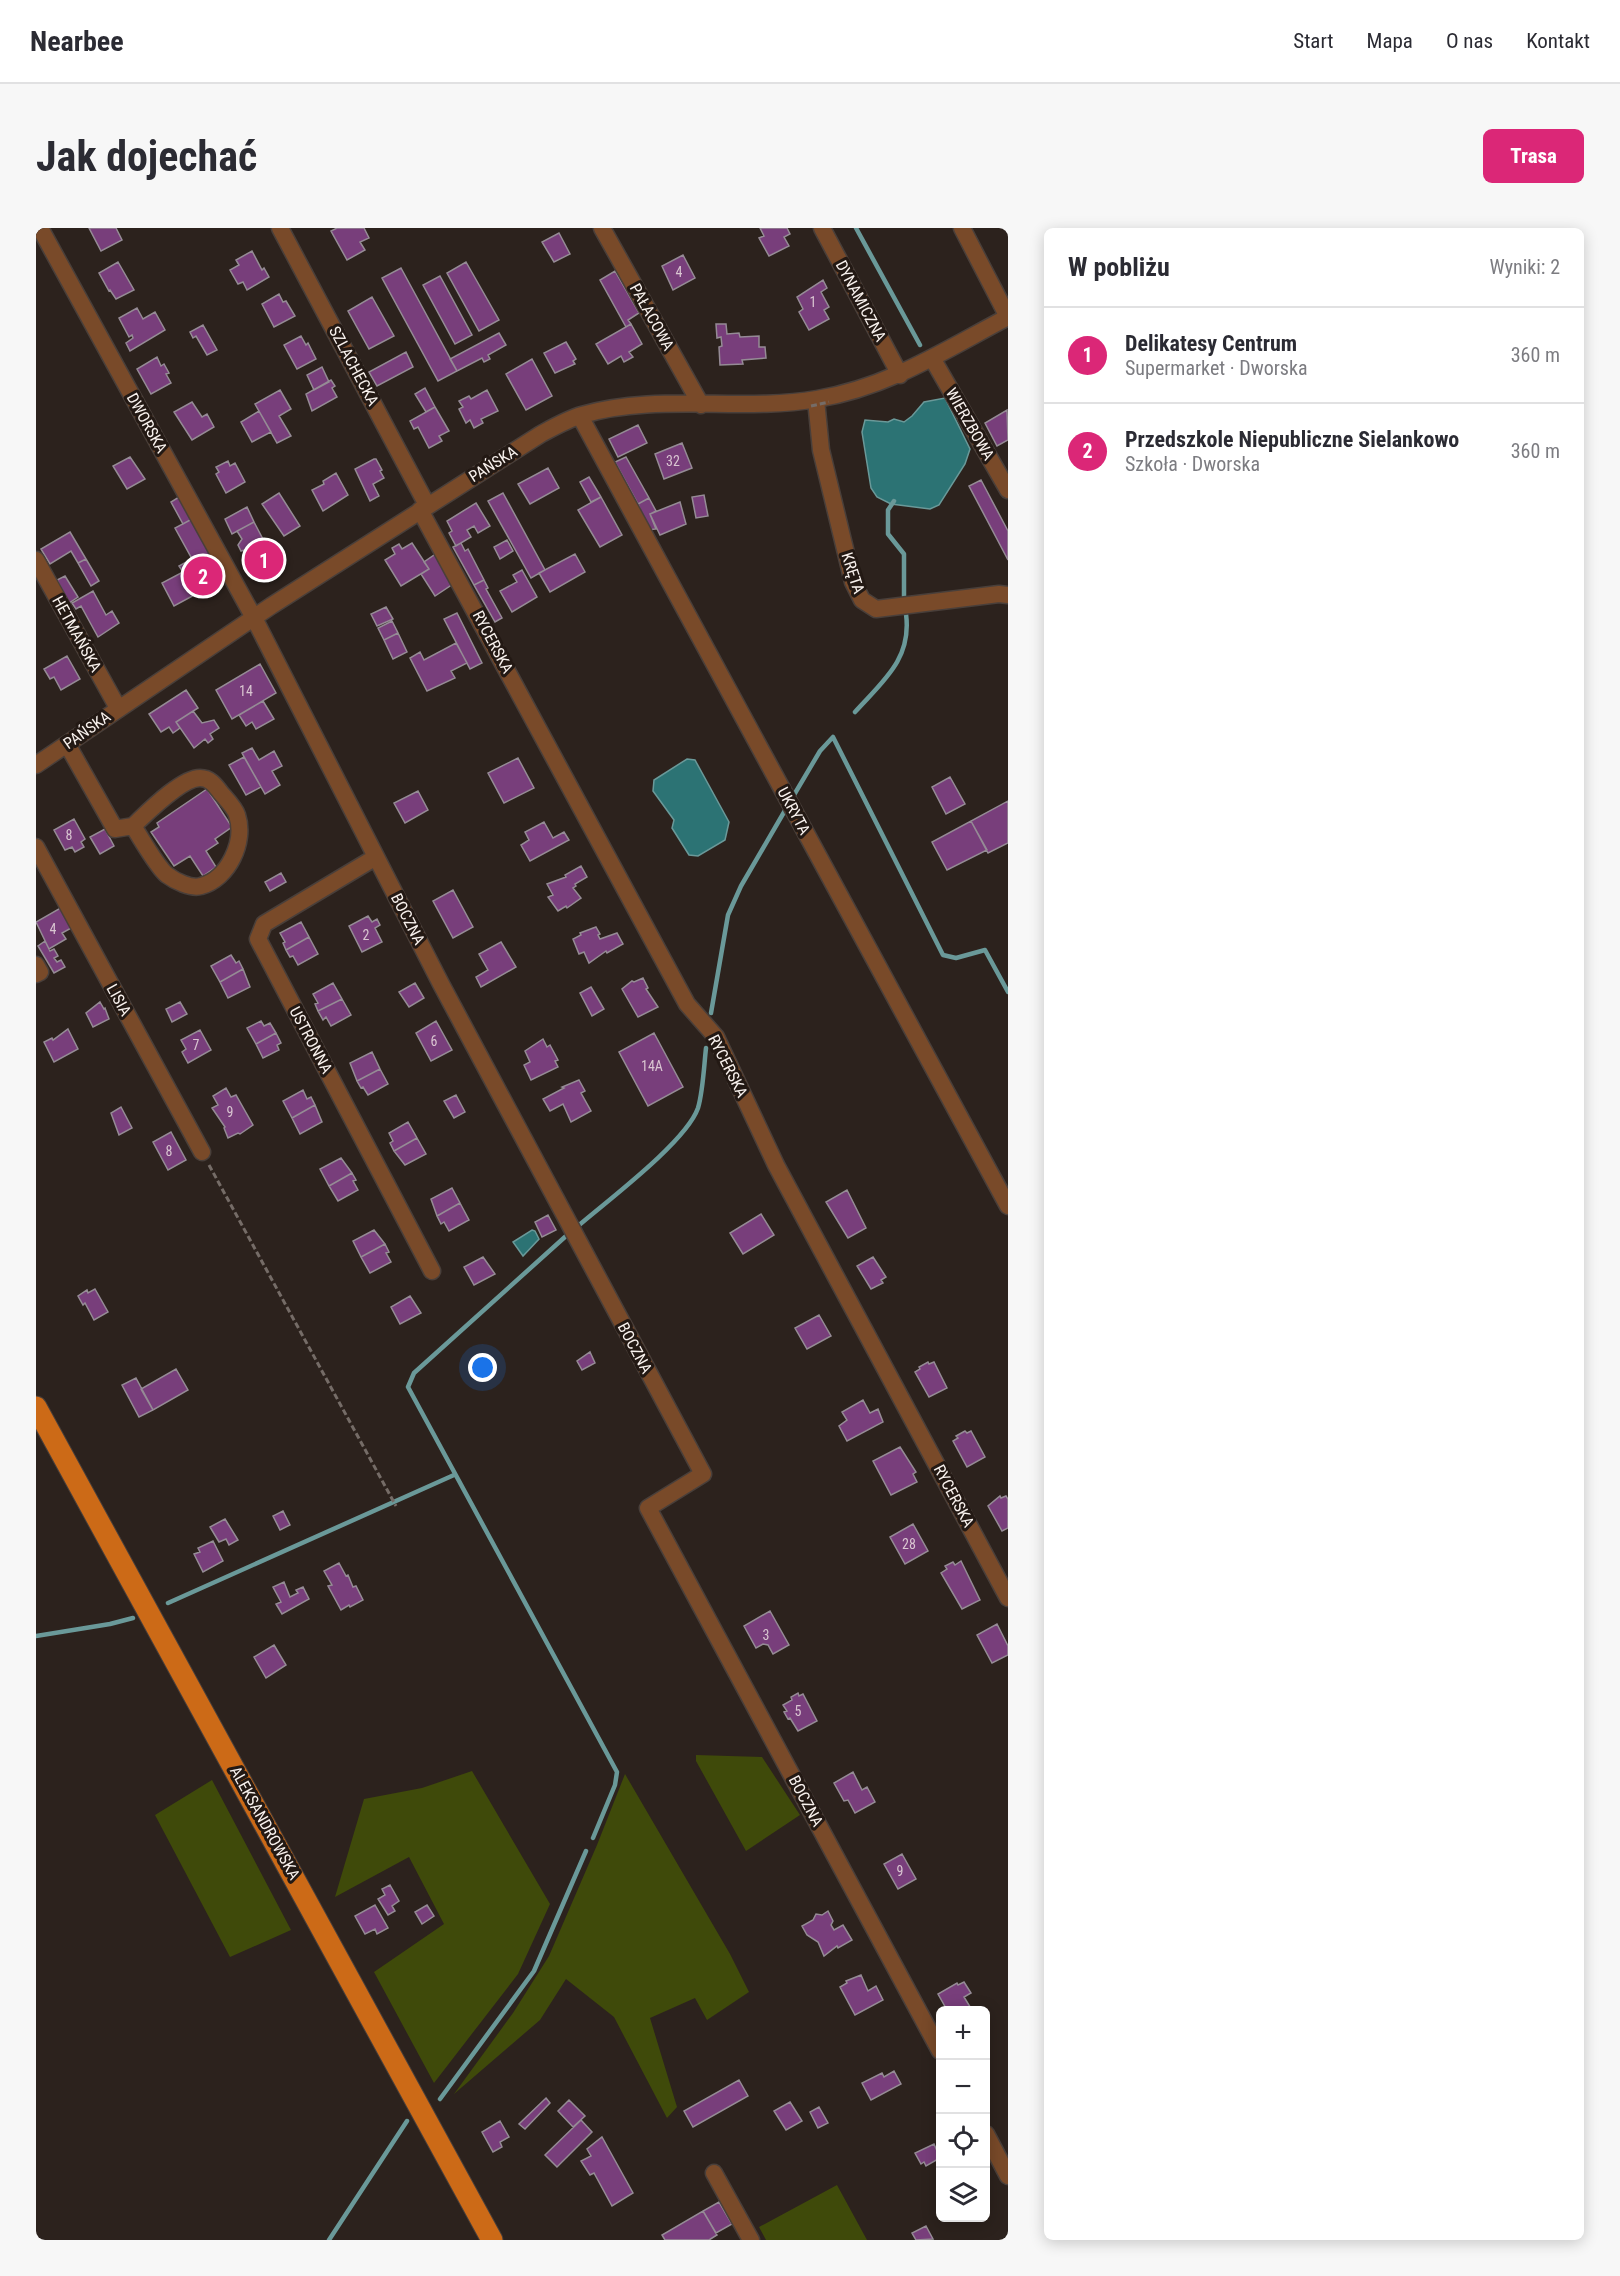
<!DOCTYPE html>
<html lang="pl">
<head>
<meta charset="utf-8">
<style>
	body { margin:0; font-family:"Roboto Condensed",sans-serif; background:#f7f7f7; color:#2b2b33 }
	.controls { position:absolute; right:18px; bottom:18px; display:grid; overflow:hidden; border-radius:9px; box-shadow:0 3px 15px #0003 }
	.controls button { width:54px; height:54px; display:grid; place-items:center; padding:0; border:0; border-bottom:2px solid #e1e1e2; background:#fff; color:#2b2b33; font:30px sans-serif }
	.you { position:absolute; left:447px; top:1140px; width:21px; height:21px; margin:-15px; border:4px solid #fff; border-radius:50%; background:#1a73e8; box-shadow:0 0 0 9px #1a73e833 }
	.badge { display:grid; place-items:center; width:39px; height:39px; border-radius:50%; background:#db2777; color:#fff; font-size:20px; font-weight:700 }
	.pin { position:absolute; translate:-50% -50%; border:3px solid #fff; box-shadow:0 2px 6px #0006 }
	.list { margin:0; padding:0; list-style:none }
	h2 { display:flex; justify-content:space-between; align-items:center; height:78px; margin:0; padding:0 24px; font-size:26px }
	h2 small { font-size:20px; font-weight:400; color:#7c7c81 }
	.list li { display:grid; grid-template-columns:39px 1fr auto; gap:18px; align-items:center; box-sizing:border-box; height:96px; padding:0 24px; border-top:2px solid #e1e1e2 }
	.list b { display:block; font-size:22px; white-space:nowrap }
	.list p { margin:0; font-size:20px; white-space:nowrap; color:#7c7c81 }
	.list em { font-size:20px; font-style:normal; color:#7c7c81 }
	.icon { flex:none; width:33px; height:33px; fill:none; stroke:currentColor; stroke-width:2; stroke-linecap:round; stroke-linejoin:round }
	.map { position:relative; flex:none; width:972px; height:2012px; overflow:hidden; border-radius:9px }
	header { display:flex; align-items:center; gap:36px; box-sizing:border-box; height:84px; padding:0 30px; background:#fff; border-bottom:2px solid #e1e1e2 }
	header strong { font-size:28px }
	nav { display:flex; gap:33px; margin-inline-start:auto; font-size:21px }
	.intro { display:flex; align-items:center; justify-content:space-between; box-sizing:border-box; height:144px; padding:0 36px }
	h1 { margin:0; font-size:42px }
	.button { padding:15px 27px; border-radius:9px; background:#db2777; color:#fff; font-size:21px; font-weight:700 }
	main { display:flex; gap:36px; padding:0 36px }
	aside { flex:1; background:#fff; border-radius:9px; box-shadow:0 3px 15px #0003 }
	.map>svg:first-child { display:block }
	.green { fill:#3f4a0a }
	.water { fill:#2c7374; stroke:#6a9999; stroke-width:1.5 }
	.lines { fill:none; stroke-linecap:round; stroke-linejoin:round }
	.stream { stroke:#6a9999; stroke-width:4.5 }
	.building { fill:#783e7b; stroke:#958b95; stroke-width:1.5 }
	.minor-casing { stroke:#493f3a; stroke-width:19 }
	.major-casing { stroke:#493f3a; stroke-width:23 }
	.path { stroke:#756c67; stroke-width:3; stroke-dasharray:6 3; stroke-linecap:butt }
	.minor { stroke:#794a29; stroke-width:16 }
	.major { stroke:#cc6a17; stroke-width:21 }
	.path-bridge { stroke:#756c67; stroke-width:3; stroke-dasharray:6 3; stroke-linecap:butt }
	.labels { text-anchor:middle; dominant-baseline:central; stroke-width:6; stroke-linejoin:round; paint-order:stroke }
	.number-label { font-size:14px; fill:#d9c5d1 }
	.street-label { font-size:16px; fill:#f9f2ee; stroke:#231914 }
</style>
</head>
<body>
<header>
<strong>Nearbee</strong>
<nav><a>Start</a><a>Mapa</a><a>O nas</a><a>Kontakt</a></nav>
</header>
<div class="intro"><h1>Jak dojechać</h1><a class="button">Trasa</a></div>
<main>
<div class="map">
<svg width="972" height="2012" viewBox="0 0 972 2012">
	<rect width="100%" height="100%" fill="#2c221d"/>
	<!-- green -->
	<path class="green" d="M660,1527L726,1529L764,1587L710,1623L660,1533Z
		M436,1543L514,1676L482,1746L398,1855L338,1744L408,1696L373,1629L299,1669L328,1571L386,1560Z
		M589,1546L694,1726L713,1764L671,1792L659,1770L614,1790L641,1879L631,1890L578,1789L530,1751L504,1792L418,1866L477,1785L513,1728L561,1617Z
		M176,1552L255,1702L194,1729L119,1587Z
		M801,1957L831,2012H730L723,1999Z"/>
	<!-- water -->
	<path class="water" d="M909,170L934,221L929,236L903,277L894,281L855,276L841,269L835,260L826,204L829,192L852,194L858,191L868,194L876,188L888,174Z
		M651,531L659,532L693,594L689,612L662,628L653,627L636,600L638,592L617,563L618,552Z
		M496,1002L499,1003L503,1011L487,1028L477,1014Z"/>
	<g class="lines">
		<!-- stream -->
		<path class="stream" d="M820,0L884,117
			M858,273L852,282V306L868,326V368
			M819,484C847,453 876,431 870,386
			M755,572L784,523L797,509L907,727L920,730L949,722L972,764
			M675,785L692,687L705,658L751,579
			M542,998C571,973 650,914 662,880C667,863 668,838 670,820
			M530,1008L378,1145L372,1159L581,1544L579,1557L557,1610
			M132,1375L418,1247
			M0,1408L74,1396L97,1390
			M404,1871L498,1743L550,1623
			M293,2012L371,1893"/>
	</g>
	<!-- building -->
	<path class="building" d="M53,0H80L86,12L65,23Z
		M301,0H328L333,10L324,14L329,22L311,32L295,3Z
		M724,0H751L754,6L748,9L753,18L733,28L723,10L728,8Z
		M523,5L534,26L518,34L506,14Z
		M216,23L226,42L228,40L233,49L211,62L207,54L202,56L194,42L203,37L200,32Z
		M647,27L659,50L637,62L626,38Z
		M82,34L98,62L80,71L74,62L73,63L63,45Z
		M430,34L463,92L443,103L411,45Z
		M365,40L421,143L402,153L346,50Z
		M579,43L603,85L592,92L595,96L590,99L564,52Z
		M404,48L436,107L419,116L387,57Z
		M787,52L791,60L785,64L793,79L788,82L793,91L773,102L763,84L767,81L761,69Z
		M243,66L247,74L250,73L259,88L238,99L226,76Z
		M336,69L358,108L333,121L312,83Z
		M101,80L107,91L119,84L129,102L94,123L90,115L97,110L96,107L93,109L83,90Z
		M595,96L606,116L593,124L597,129L588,134L585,128L572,136L560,116Z
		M680,96H690L691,106L703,105L704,109L723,108V119H729L730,130L706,132L707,136L684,137L683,119L686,118L685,109L681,110Z
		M167,97L181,122L171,127L160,108L157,110L154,104Z
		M463,105L470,117L452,127L454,131L448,134L446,130L421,143L414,131Z
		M265,108L270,117L272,115L280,131L261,141L248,117Z
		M530,114L540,131L537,133L539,136L519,145L508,125Z
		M370,124L377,139L341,158L333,144Z
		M121,129L125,138L128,136L133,145L130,146L135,155L115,166L101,141Z
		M496,131L516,168L490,182L470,146Z
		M286,139L293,154L278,162L271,147Z
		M295,152L299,158L296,160L301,169L276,183L270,166Z
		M389,160L399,179L390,184L379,166Z
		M244,162L255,181L243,188L255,208L241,215L219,176Z
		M451,162L462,183L445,191L447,195L438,200L434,192L430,195L423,181L427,179L423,173L433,168L435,171Z
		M156,174L166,189L171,186L178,199L156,212L138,184Z
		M399,179L413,203L403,208L406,213L393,220L382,199L378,201L374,193Z
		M971,182L972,212L961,218L949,195Z
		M223,183L235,204L216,214L205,194Z
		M602,197L611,215L582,229L573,211Z
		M646,215L656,240L628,251L619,226Z
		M94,229L109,251L91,261L77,238Z
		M590,229L613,270L602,276L579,234Z
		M338,231H340L346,242L344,243L348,250L337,256L343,268L334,273L319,241Z
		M192,233L194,238L199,235L209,254L190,265L180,246L183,244L180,239Z
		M512,240L523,260L494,276L482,256Z
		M300,245L312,267L287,283L276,262L288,256L287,253Z
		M553,249L565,269L555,274L544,254Z
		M945,252L972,303V332L933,258Z
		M243,265L264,298L248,308L226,276Z
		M467,265L509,342L495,350L452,273Z
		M668,267L672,288L660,290L656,269Z
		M143,269L156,291L147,296L135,274Z
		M565,269L586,307L564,319L542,282Z
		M613,270L620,283L614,286L620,301L612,302L602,276Z
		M644,274L650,296L624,307L614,286Z
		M440,275L454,298L442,305L438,298L431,302L435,309L420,318L413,305L416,303L411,293Z
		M211,279L218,294L196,306L189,291Z
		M156,291L188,351L138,378L126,355L147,344L143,338L156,331L139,300Z
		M218,294L230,317L214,325L212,321L205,323L202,317L206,311L201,303Z
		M34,304L50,331L42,335L35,323L14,336L5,321Z
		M471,312L477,323L464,331L458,319Z
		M376,315L393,341L365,358L349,332L359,326L356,320L363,316L366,321Z
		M425,315L429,323L432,321L448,352L438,357L417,319Z
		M230,317L242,338L226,347L214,325Z
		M401,325L420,354L399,368L385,346L393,341L388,334Z
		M539,326L549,344L514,364L503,345Z
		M50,331L63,353L55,358L42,335Z
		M486,342L501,369L476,384L464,363L481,354L477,347Z
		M29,348L42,369L33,375L21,352Z
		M448,352L452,360L450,361L466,390L459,394L438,357Z
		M57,363L70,387L76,383L83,395L62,409L45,378L40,381L36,375Z
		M350,379L357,391L341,398L335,386Z
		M421,385L446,435L434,441L408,391Z
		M356,393L362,405L348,412L342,400Z
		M362,405L371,424L357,431L348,412Z
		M420,415L431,435L415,443L419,450L391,463L374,430L384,424L388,432Z
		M31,428L44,451L25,462L18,449L14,451L8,441Z
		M224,436L240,465L196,491L180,462Z
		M150,462L162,480L140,494L144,500L137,505L133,499L125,504L113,486Z
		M227,473L238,491L220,501L216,494L210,498L203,487Z
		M157,483L166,495L178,492L183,500L174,506L177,511L172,515L169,511L158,520L140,494Z
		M216,520L223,532L238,523L246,538L236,543L244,557L229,566L206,525Z
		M208,529L225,559L210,567L193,537Z
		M482,530L498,560L468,575L452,545Z
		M914,549L929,576L910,586L896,559Z
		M171,561L196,599L179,611L182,615L170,623L180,639L167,648L154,628L138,638L115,604L123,599L121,595Z
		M382,563L392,582L369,595L358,575Z
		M972,573V615L952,625L935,593Z
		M38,591L49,611L45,614L48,619L39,624L36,619L29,622L18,602Z
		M935,593L951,622L911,642L896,614Z
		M508,594L517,610L528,604L533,612L494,633L485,617L493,612L489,604Z
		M69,601L78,618L64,626L54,609Z
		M545,638L551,649L539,656L540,658L537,660L545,670L531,680L530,678L522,683L512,669L517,667L511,656L530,649L529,647Z
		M245,645L250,654L234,663L229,654Z
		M417,662L437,699L417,710L397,673Z
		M28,678L39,698L26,705L30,711L13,721L0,694Z
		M332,688L336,694L341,691L344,697L339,700L346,714L326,724L313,698Z
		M265,694L273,709L250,722L247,715L249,714L244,705Z
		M560,699L564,706L562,707L564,711L581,705L587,716L571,725L570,723L553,735L548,724L543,726L537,711L545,707L544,705Z
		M273,709L282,726L262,737L257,728L254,729L250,722Z
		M9,713L14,723L18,721L22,728L18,730L21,734L25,732L29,739L18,745L2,718Z
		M465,714L480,739L445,759L440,749L452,742L443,726Z
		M195,727L200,735L203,733L207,741L184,754L175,738Z
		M207,741L214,759L192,770L184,754Z
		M607,750L612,760L610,761L622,779L602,789L586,761L596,753L598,754Z
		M297,755L306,771L282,783L279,776L282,775L277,766Z
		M379,755L388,770L373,779L363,764Z
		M555,759L568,781L556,788L544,765Z
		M306,771L315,787L295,798L290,789L287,792L282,783Z
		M64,774L68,781L69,780L73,791L57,799L50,785Z
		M144,774L151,786L136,794L130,781Z
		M225,793L228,798L234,795L240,805L220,816L211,800Z
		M400,793L416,822L395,833L380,805Z
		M32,801L42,821L18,834L8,814L16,810L17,812Z
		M164,802L175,822L152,835L146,824L150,821L145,812Z
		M240,805L245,815L241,817L243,822L227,830L220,816Z
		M618,805L647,859L612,878L583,824Z
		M507,811L511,819L514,817L522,832L519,833L522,839L495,852L488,837L494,834L489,823Z
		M336,824L344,841L321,853L314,835Z
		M344,841L352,856L332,867L327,859L325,860L321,853Z
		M543,852L549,863L545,865L555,883L535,894L527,876L514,883L507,871L528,860L526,859Z
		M190,860L195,869L200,867L217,897L204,906L202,905L192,910L188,900L189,899L176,880L182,877L177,868Z
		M267,862L271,871L275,869L279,877L256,890L247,873Z
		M420,867L429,884L418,890L408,873Z
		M279,877L286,894L264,906L256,890Z
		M85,879L96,900L83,907L75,885Z
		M372,894L381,910L358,923L354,915L357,913L353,905Z
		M135,904L150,932L132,942L117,914Z
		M381,910L390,926L369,937L358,923Z
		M305,930L316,945L293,958L284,941Z
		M316,945L320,952L317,953L322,962L302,973L293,958Z
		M416,960L424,975L401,988L395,971Z
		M811,962L830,1000L812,1010L790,974Z
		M424,975L433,992L413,1003L408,994L405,996L401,988Z
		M725,986L738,1007L707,1026L694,1005Z
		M512,987L520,1002L506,1009L499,994Z
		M338,1002L349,1016L325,1029L317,1013Z
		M349,1016L353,1024L350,1025L355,1034L334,1045L325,1029Z
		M447,1029L459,1046L438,1057L428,1039Z
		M837,1029L850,1049L845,1052L847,1055L835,1061L821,1038Z
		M59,1061L72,1084L58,1092L49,1075L47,1077L42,1068L51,1062L52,1065Z
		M374,1068L385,1085L364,1096L355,1079Z
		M783,1087L795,1108L771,1121L759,1100Z
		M554,1124L559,1135L546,1142L541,1133Z
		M892,1134L893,1136L898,1134L911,1160L893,1169L879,1144L884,1141L883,1139Z
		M140,1141L152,1162L117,1182L105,1161Z
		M100,1150L117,1182L103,1189L86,1157Z
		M827,1172L834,1185L842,1181L847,1194L811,1213L803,1198L811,1192L806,1184Z
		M929,1203L931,1205L935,1203L949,1229L931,1239L917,1213L922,1210L920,1208Z
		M864,1219L880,1244L877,1246L881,1254L855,1267L837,1233Z
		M964,1268L965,1270L970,1268L972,1271V1300L966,1303L952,1278Z
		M247,1283L254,1297L244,1302L237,1288Z
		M189,1291L202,1312L193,1317L190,1311L183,1314L174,1299Z
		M877,1296L892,1323L869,1336L854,1309Z
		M177,1313L187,1333L167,1344L158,1326L164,1324L162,1320Z
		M925,1333L944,1372L926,1381L905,1345L911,1341L909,1338L917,1334L919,1337Z
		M303,1335L310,1348L312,1347L317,1359L320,1358L327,1372L314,1379L313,1377L305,1382L292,1358L296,1357L288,1343Z
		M248,1354L254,1369L262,1365L260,1362L267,1359L273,1371L246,1386L240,1376L245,1374L237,1359Z
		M734,1383L753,1417L737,1426L732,1417L727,1416L720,1420L708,1398Z
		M961,1396L972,1418V1427L956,1435L941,1407Z
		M238,1417L250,1437L230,1450L218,1429Z
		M762,1465L763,1468L767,1466L781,1493L762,1503L754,1490L752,1491L748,1484L751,1483L747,1477L756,1472L755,1469Z
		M817,1544L826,1562L831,1559L839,1574L819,1585L812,1572L808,1573L798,1555Z
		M866,1626L880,1651L862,1661L848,1636Z
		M354,1657L363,1673L356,1678L359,1683L352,1687L342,1671L349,1667L346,1661Z
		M339,1677L352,1700L341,1706L339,1701L329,1706L319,1688Z
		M391,1677L398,1688L386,1696L379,1684Z
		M792,1683L797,1693L795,1697L798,1702L807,1697L816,1712L802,1720L801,1718L788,1728L782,1714L771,1707L766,1698L777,1692L780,1686L786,1687Z
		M825,1747L832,1763L840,1758L847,1772L819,1787L804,1759L811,1755L810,1753Z
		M928,1754L935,1765L928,1769L936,1782H911L902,1766L921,1755L922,1757Z
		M858,1843L865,1856L835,1872L826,1855L846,1845L848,1849Z
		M703,1852L712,1868L657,1899L648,1883Z
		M510,1870L514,1875L489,1901L483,1896Z
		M533,1872L549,1888L537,1899L522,1883Z
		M754,1874L766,1893L750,1902L738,1883Z
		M783,1879L792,1895L782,1900L774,1884Z
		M545,1892L556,1904L521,1939L509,1927Z
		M464,1893L473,1909L464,1914L466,1919L457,1924L446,1904Z
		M566,1909L597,1965L576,1978L558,1945L554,1947L545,1933L555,1928L551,1921Z
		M898,1916L904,1930L890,1938L888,1934L885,1936L879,1925Z
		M683,1974L696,1996L680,2005L667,1983Z
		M667,1983L681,2007L673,2012H629L626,2007Z
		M890,1998L897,2011L880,2012L876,2005Z"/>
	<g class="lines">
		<!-- minor casing -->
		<g class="minor-casing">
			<path id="minor" d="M4,0L218,390L405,756L667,1246L612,1280L904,1823
				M244,0L391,277
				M566,0L665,177
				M786,0L864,147
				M896,130L972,262
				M780,172L785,222L817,354L826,372L840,381L963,366L972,367
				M544,188L972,978
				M384,282L651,776L680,809L740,937L972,1370
				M0,332L82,480
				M31,516L79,601L97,598C105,610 121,639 131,647C139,653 155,661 165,658C192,651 210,614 201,587C199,580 190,571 185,565C179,557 174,550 164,550C145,550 111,585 97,598
				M0,537L235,378L505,206C518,199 532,191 546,187C621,165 705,184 781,171C853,159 909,122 972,89L926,0
				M0,619L166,924
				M340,629L228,696L222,711L396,1043
				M0,737L4,744L0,746
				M950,1906L972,1948
				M678,1945L715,2012"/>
		</g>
		<!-- major casing -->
		<g class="major-casing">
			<path id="major" d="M0,1179L456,2012"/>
		</g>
		<!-- path -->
		<path class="path" d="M173,937L360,1278"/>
		<!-- minor -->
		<use href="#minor" class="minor"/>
		<!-- major -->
		<use href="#major" class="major"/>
		<!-- path-bridge -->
		<path class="path-bridge" d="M775,178L793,174"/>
	</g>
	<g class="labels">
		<!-- number labels -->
		<g class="number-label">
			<text x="643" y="44">4</text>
			<text x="777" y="74">1</text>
			<text x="637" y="233">32</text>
			<text x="210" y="463">14</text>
			<text x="33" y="607">8</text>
			<text x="17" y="701">4</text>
			<text x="330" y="707">2</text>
			<text x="398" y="813">6</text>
			<text x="160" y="817">7</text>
			<text x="616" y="838">14A</text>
			<text x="194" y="884">9</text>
			<text x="133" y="923">8</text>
			<text x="873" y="1316">28</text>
			<text x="730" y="1407">3</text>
			<text x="762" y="1483">5</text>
			<text x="864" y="1643">9</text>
		</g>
		<!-- street labels -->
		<g class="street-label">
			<text transform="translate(825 73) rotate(62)">DYNAMICZNA</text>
			<text transform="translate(616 89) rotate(61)">PAŁACOWA</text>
			<text transform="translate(318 138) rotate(62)">SZLACHECKA</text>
			<text transform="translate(111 195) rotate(61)">DWORSKA</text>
			<text transform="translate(934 196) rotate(60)">WIERZBOWA</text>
			<text transform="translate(457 236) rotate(-32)">PAŃSKA</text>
			<text transform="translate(817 345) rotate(72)">KRĘTA</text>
			<text transform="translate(41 406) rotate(61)">HETMAŃSKA</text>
			<text transform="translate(457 414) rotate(62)">RYCERSKA</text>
			<text transform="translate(51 502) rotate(-35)">PAŃSKA</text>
			<text transform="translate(758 583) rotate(62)">UKRYTA</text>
			<text transform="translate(372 691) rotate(63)">BOCZNA</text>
			<text transform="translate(83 772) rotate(61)">LISIA</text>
			<text transform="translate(275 812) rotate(62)">USTRONNA</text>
			<text transform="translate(692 838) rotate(63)">RYCERSKA</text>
			<text transform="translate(599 1120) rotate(62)">BOCZNA</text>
			<text transform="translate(918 1268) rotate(62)">RYCERSKA</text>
			<text transform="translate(770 1573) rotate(62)">BOCZNA</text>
			<text transform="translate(229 1595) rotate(61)">ALEKSANDROWSKA</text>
		</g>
	</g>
</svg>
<div class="controls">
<button>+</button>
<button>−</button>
<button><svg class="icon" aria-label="locate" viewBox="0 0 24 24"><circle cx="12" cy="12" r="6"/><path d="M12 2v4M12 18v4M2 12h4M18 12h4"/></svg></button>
<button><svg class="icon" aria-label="layers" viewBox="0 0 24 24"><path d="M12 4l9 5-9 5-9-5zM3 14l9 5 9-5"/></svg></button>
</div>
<div class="you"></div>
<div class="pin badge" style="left:228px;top:332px">1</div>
<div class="pin badge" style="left:167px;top:348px">2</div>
</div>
<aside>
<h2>W pobliżu<small>Wyniki: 2</small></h2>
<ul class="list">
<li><span class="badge">1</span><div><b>Delikatesy Centrum</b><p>Supermarket · Dworska</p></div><em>360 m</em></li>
<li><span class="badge">2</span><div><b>Przedszkole Niepubliczne Sielankowo</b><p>Szkoła · Dworska</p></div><em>360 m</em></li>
</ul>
</aside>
</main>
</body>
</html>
